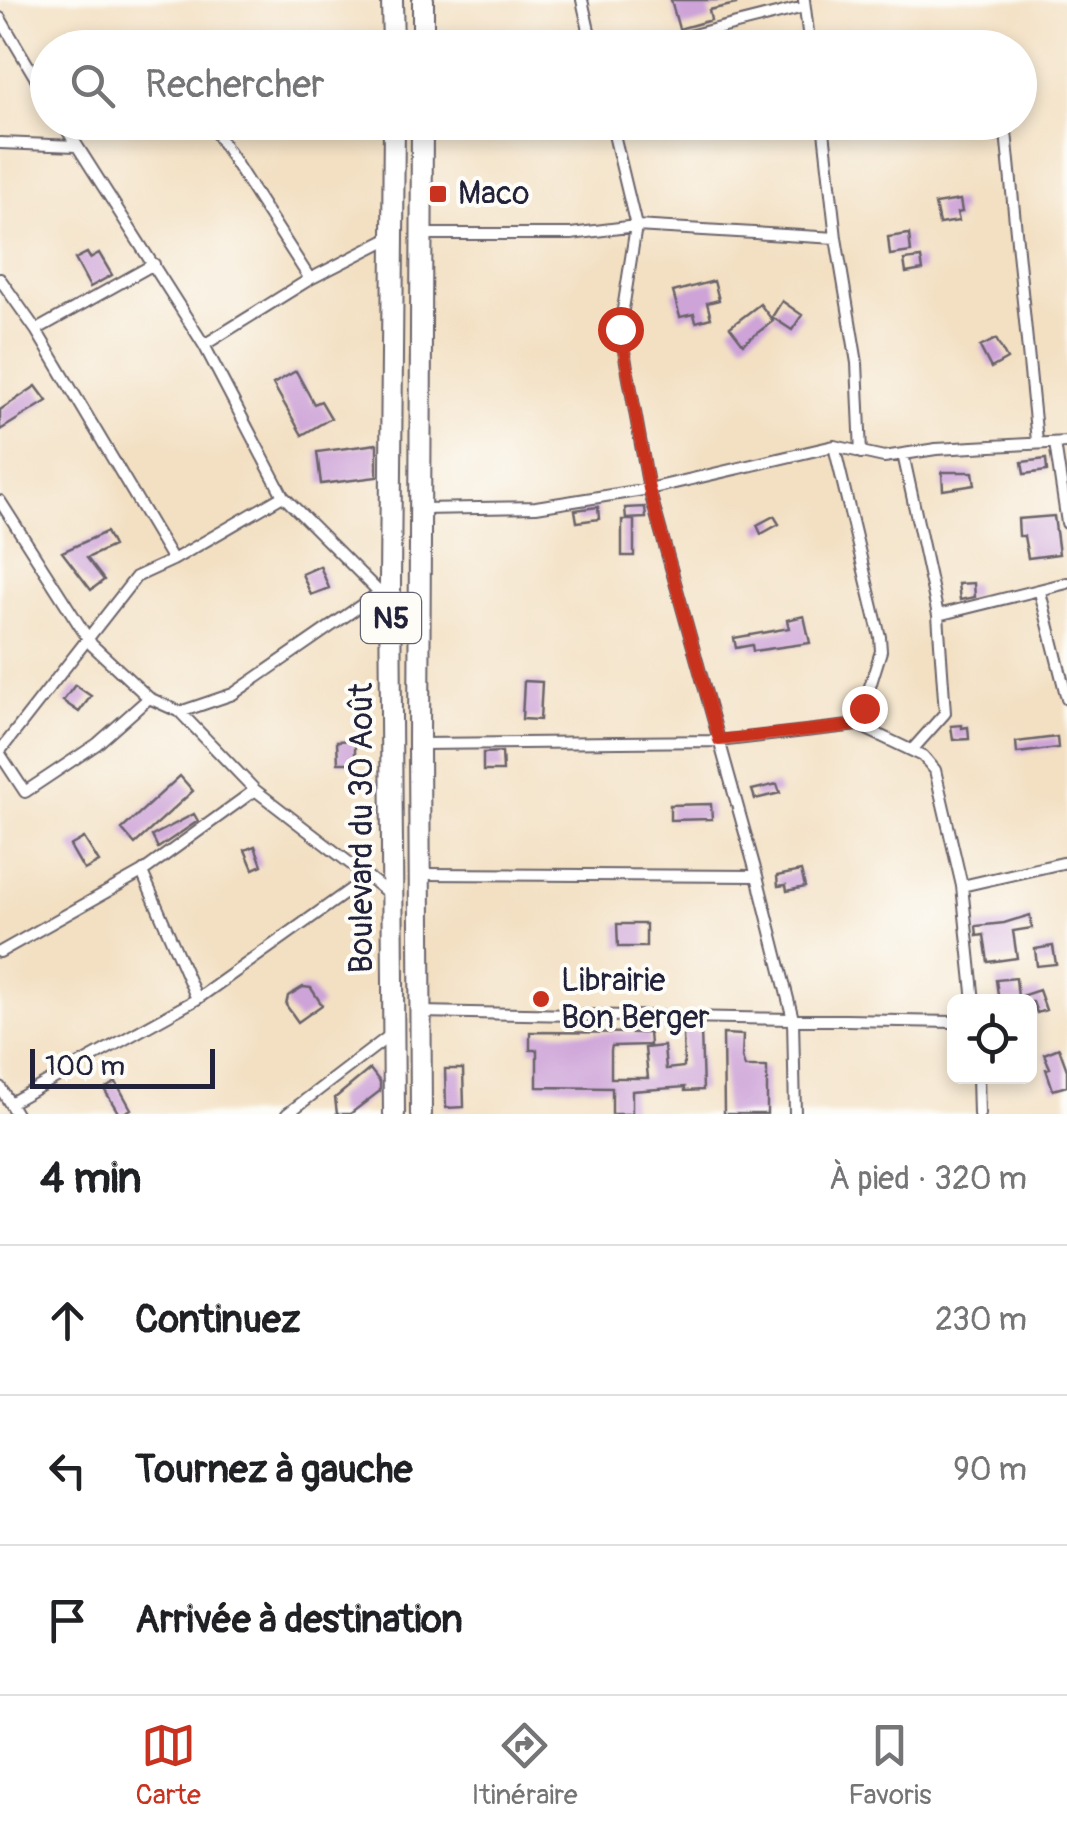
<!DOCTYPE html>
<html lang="fr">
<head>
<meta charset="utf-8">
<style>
	body { margin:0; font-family:Pangolin,sans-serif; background:#f6f6f6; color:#202124 }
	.controls { position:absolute; right:30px; bottom:30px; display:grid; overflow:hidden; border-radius:15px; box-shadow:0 5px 15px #0003 }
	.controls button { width:90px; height:90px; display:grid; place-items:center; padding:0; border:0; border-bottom:2px solid #e0e0e0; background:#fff; color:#202124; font:50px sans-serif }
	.scale { position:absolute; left:30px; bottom:25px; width:185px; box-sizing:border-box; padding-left:10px; border:5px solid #22223b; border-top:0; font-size:28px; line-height:35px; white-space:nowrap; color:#22223b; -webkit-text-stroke:8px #fdfcf7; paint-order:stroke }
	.stop { position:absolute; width:30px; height:30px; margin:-22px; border:8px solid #c8321e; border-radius:50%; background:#fff }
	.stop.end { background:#c8321e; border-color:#fff; box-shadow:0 2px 10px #0008 }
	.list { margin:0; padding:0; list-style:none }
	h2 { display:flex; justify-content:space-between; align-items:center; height:130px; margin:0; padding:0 40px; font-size:42px }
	h2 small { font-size:32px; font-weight:400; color:#757577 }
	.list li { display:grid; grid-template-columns:65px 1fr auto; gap:30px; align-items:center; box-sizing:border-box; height:150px; padding:0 40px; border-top:2px solid #e0e0e0 }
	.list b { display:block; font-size:38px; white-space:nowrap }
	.list em { font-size:32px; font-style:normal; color:#757577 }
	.icon { flex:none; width:55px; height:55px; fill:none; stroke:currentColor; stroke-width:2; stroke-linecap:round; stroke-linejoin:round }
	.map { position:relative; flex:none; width:1067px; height:1114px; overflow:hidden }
	.search { position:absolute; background:#fff; box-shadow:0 5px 15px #0003; left:30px; right:30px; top:30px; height:110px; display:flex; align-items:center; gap:25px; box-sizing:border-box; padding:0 35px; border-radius:55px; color:#757577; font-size:38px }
	.sheet { height:580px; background:#fff }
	nav { display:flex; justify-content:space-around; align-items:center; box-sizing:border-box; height:140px; border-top:2px solid #e0e0e0; background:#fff; font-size:28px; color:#757577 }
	nav a { display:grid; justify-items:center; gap:5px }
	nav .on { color:#c8321e }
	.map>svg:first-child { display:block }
	.building { fill:#cda3d8 }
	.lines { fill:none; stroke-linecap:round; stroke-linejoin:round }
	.street-casing { stroke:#6b646b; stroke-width:14 }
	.highway-casing { stroke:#6b646b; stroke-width:24 }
	.street { stroke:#fff; stroke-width:10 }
	.highway { stroke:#fff; stroke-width:20 }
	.route { stroke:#c8321e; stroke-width:12 }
	.poi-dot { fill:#c8321e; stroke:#fdfcf7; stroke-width:4 }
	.labels { text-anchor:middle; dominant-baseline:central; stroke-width:8; stroke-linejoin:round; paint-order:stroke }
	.shield { fill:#fdfcf7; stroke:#646373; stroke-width:2.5 }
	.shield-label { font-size:30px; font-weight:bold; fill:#22223b }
	.poi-label { font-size:32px; fill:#22223b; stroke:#fdfcf7; text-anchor:start }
	.street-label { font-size:32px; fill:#22223b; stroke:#fdfcf7 }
</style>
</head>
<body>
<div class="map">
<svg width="1067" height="1114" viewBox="0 0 1067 1114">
	<rect width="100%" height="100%" fill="#fdfcf7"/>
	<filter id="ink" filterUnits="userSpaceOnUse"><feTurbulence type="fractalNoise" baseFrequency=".01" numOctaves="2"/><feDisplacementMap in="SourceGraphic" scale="20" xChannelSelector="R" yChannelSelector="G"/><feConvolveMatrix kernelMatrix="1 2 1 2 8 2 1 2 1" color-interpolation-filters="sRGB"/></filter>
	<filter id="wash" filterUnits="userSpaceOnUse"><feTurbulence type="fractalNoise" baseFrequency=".0048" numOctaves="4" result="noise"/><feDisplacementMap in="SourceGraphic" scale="40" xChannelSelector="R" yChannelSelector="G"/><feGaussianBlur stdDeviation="2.25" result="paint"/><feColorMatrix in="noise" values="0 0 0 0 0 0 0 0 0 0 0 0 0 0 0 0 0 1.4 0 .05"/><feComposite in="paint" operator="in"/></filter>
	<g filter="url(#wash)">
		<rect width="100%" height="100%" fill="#f3e0c3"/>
		<g id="blocks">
			<!-- building -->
			<path class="building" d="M671,0H735L736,4L709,10L711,20L679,29Z
				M960,200L962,212L957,213L959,221L939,224L935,204Z
				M909,234L911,252L890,255L888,237Z
				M87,253L90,258L99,253L112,275L90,287L75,259Z
				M921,258L923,270L906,273L904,260Z
				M714,281L719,300L707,303L711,318L696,322L694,314L680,317L673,292Z
				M782,301L802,315L792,330L772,317Z
				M760,304L773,321L743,344L730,327Z
				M996,339L1007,359L991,368L980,347Z
				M296,371L314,404L321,401L331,418L302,435L273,384Z
				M36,386L47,401L0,430V410Z
				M377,444V477L321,484L317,452Z
				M1046,459L1047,471L1024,474L1022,462Z
				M942,472H973L975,485L943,490Z
				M598,507L599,519L577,522L575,510Z
				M645,507L646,518L626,519L625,508Z
				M774,516L779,524L761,534L757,525Z
				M1054,516L1059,554L1028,558L1024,536H1019L1018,519Z
				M622,520H634V556H622Z
				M106,532L113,546L87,558L104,580L91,590L62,552Z
				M320,566L329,588L311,595L302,574Z
				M974,583L975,597L960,600L958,584Z
				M804,616L810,643L753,651L752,645L736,648L734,638L789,628L787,620Z
				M524,681L542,682L540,720L522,719Z
				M75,685L91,696L79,712L63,701Z
				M962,725V728L968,727L969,739L953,740L951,726Z
				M1057,737L1058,748L1017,753L1016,742Z
				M355,740V763H338L337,741Z
				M502,752L503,771H483V753Z
				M180,776L193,791L135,844L122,829Z
				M777,784L780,793L755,799L752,790Z
				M711,804L712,819L670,820V805Z
				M194,814L198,821L158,848L152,836Z
				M84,838L99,862L84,870L70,846Z
				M255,846L262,865L253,869L245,850Z
				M801,871L805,887L787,891L786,885L778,886L777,876Z
				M1030,915L1032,928L1013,931L1017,958L988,962L984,935L977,936L976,926L1004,923Z
				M617,924H646V947H618Z
				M1053,946L1056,964L1037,966L1035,949Z
				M1016,978L1018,997L1039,990L1046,1010L1037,1013L1033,1002H999L996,980Z
				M303,987L311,988L322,1005L298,1022L286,1005L288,996Z
				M701,1031L703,1090L685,1091V1087L632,1091V1114H612V1088L537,1087V1050H530V1032L649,1033L650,1045L612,1046L611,1050V1078H648L645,1048L664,1046L666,1069L684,1067L683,1032Z
				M723,1034L743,1035L742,1058L745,1067H767V1114H724Z
				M1059,1048L1067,1070V1086L1053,1090L1046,1069L1050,1068L1044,1054Z
				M370,1069L380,1082V1091L350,1114H337L335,1098Z
				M445,1069H463L464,1107L446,1108Z
				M116,1082L131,1109L122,1114H119L104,1089Z"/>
		</g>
	</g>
	<g filter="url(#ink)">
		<use href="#blocks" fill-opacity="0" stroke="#6b646b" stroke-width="2.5"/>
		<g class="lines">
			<!-- street casing -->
			<g class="street-casing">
				<path id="street" d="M582,0L593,48
					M804,0L810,48
					M0,18L48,99
					M641,48L804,7
					M62,122L204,345L283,496L380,593
					M611,122L636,226L620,329L649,489L757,876L793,1019L795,1114
					M823,122L836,238L857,363L861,453
					M1005,122L1037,441
					M213,128L310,279
					M0,143L76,146
					M422,234H571L636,226L836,238
					M0,279L36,330L173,560
					M36,330L154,264
					M204,345L310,279L394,236
					M1055,443L1067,523
					M903,454L938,615L1067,583
					M0,501L92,645L149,698L180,712L255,790L391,895
					M421,509L536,507L649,489L834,446L884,457L936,449L1067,442
					M1040,592L1067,699
					M180,712L233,694L383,590
					M858,725L923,756L935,770L962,886
					M420,744L719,741L858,725L881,651L880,637L834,446
					M912,750L945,713L938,615
					M0,751L136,577L173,560L283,496
					M0,754L25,792L97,744L149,698
					M142,872L197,999
					M420,874L757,876
					M0,952L142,872L255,790
					M974,1002L962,886L1067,862
					M420,1012L954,1022
					M978,1076L979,1114
					M0,1087L16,1114
					M10,1103L197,999L368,877
					M287,1114L393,1033"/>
			</g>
			<!-- highway casing -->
			<g class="highway-casing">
				<path id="highway" d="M392,0L393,48
					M423,48V0
					M394,1114L390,584L394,122
					M421,1114L419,744L422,122"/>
			</g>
			<!-- street -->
			<use href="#street" class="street"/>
			<!-- highway -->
			<use href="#highway" class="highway"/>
		</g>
	</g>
	<g class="lines" filter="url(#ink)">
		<!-- route -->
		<path class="route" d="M620,329L649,489L719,740L858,725L864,708"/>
	</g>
	<!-- markers -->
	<g class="poi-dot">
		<rect x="428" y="184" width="20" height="20" rx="5"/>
		<circle cx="541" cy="999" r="10"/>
	</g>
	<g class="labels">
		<!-- shield labels -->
		<rect class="shield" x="361" y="593" width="60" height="50" rx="8"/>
		<g class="shield-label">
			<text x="391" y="618">N5</text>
		</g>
		<!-- poi labels -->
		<g class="poi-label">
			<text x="458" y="194">Maco</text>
			<text x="561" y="981">Librairie<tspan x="561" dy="37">Bon Berger</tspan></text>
		</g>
		<!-- street labels -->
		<g class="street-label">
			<text transform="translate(362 828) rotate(-90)">Boulevard du 30 Août</text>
		</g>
	</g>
</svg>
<div class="controls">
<button><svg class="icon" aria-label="locate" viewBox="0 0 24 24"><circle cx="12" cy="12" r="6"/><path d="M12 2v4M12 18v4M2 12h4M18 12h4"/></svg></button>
</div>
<div class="scale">100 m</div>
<div class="stop" style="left:620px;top:329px"></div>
<div class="stop end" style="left:864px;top:708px"></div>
<div class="search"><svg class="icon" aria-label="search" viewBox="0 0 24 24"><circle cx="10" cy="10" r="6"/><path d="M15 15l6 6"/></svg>Rechercher</div>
</div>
<section class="sheet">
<h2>4 min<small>À pied · 320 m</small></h2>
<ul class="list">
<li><svg class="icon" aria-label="ahead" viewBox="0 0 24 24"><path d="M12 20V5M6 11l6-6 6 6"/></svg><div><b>Continuez</b></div><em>230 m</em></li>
<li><svg class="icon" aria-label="left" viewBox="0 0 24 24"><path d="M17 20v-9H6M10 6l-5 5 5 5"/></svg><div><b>Tournez à gauche</b></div><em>90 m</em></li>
<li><svg class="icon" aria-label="arrive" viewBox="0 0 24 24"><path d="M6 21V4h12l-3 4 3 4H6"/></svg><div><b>Arrivée à destination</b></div></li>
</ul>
</section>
<nav>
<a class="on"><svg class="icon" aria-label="map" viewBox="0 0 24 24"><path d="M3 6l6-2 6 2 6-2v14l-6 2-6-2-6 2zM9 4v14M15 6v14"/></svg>Carte</a>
<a><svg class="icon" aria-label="directions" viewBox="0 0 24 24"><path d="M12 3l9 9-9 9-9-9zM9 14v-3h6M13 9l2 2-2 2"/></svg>Itinéraire</a>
<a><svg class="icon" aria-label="saved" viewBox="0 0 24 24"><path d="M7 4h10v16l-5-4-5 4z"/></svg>Favoris</a>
</nav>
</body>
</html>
